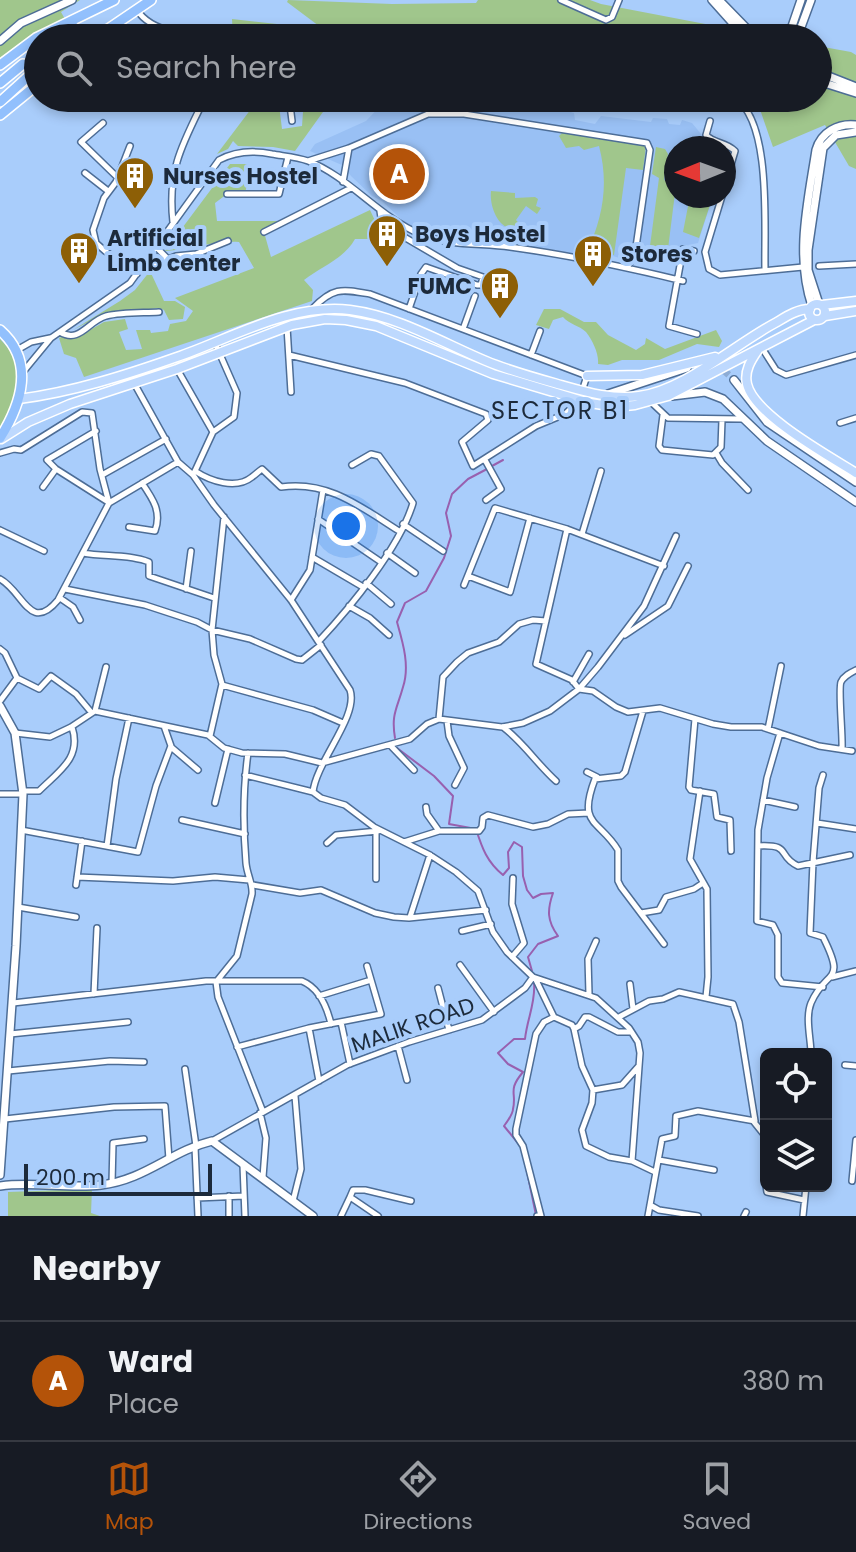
<!DOCTYPE html>
<html lang="en">
<head>
<meta charset="utf-8">
<style>
	body { margin:0; font-family:Poppins,sans-serif; background:#242831; color:#f1f3f6 }
	.controls { position:absolute; right:24px; bottom:24px; display:grid; overflow:hidden; border-radius:12px; box-shadow:0 4px 12px #0003 }
	.controls button { width:72px; height:72px; display:grid; place-items:center; padding:0; border:0; border-bottom:2px solid #363941; background:#171b24; color:#f1f3f6; font:40px sans-serif }
	.compass { position:absolute; left:664px; top:136px; width:72px; height:72px; border-radius:50%; background:#171b24; box-shadow:0 4px 12px #0003; rotate:269deg }
	.scale { position:absolute; left:24px; bottom:20px; width:188px; box-sizing:border-box; padding-left:8px; border:4px solid #1c2a3b; border-top:0; font-size:22px; line-height:28px; white-space:nowrap; color:#1c2a3b; -webkit-text-stroke:6px #a9cdfb; paint-order:stroke }
	.you { position:absolute; left:346px; top:526px; width:28px; height:28px; margin:-20px; border:6px solid #fff; border-radius:50%; background:#1a73e8; box-shadow:0 0 0 12px #1a73e833 }
	.badge { display:grid; place-items:center; width:52px; height:52px; border-radius:50%; background:#b45309; color:#fff; font-size:26px; font-weight:700 }
	.pin { position:absolute; translate:-50% -50%; border:4px solid #fff; box-shadow:0 2px 8px #0006 }
	.list { margin:0; padding:0; list-style:none }
	h2 { display:flex; justify-content:space-between; align-items:center; height:104px; margin:0; padding:0 32px; font-size:34px }
	h2 small { font-size:26px; font-weight:400; color:#9ea1a6 }
	.list li { display:grid; grid-template-columns:52px 1fr auto; gap:24px; align-items:center; box-sizing:border-box; height:120px; padding:0 32px; border-top:2px solid #363941 }
	.list b { display:block; font-size:30px; white-space:nowrap }
	.list p { margin:0; font-size:26px; white-space:nowrap; color:#9ea1a6 }
	.list em { font-size:26px; font-style:normal; color:#9ea1a6 }
	.icon { flex:none; width:44px; height:44px; fill:none; stroke:currentColor; stroke-width:2; stroke-linecap:round; stroke-linejoin:round }
	.map { position:relative; flex:none; width:856px; height:1216px; overflow:hidden }
	.search { position:absolute; background:#171b24; box-shadow:0 4px 12px #0003; left:24px; right:24px; top:24px; height:88px; display:flex; align-items:center; gap:20px; box-sizing:border-box; padding:0 28px; border-radius:44px; color:#9ea1a6; font-size:30px }
	.sheet { height:224px; background:#171b24 }
	nav { display:flex; justify-content:space-around; align-items:center; box-sizing:border-box; height:112px; border-top:2px solid #363941; background:#171b24; font-size:22px; color:#9ea1a6 }
	nav a { display:grid; justify-items:center; gap:4px }
	nav .on { color:#b45309 }
	.map>svg:first-child { display:block }
	.built { fill:#99c0f4 }
	.green { fill:#a0c68c }
	.lines { fill:none; stroke-linecap:round; stroke-linejoin:round }
	.stream { stroke:#9860af; stroke-width:2 }
	.secondary-tunnel { stroke:#8dacd5; stroke-width:7; stroke-dasharray:7 3.5; stroke-linecap:butt }
	.street-casing { stroke:#4d6d96; stroke-width:8 }
	.secondary-casing { stroke:#4d6d96; stroke-width:10 }
	.primary-casing { stroke:#fff; stroke-width:11 }
	.highway-casing { stroke:#fff; stroke-width:12 }
	.street { stroke:#fff; stroke-width:5 }
	.secondary { stroke:#fff; stroke-width:7 }
	.primary { stroke:#bed9fe; stroke-width:8 }
	.highway { stroke:#92c0fd; stroke-width:9 }
	.labels { text-anchor:middle; dominant-baseline:central; stroke-width:8; stroke-linejoin:round; paint-order:stroke }
	.poi-label { font-size:22px; font-weight:bold; fill:#1c2a3b; stroke:#a9cdfb; text-anchor:start }
	.street-label { font-size:22px; fill:#1c2a3b; stroke:#a9cdfb }
	.neighbourhood-label { font-size:24px; letter-spacing:2px; fill:#1c2a3b; stroke:#a9cdfb }
</style>
</head>
<body>
<div class="map">
<svg width="856" height="1216" viewBox="0 0 856 1216">
	<rect width="100%" height="100%" fill="#a9cdfb"/>
	<!-- built -->
	<path class="built" d="M388,98H554L561,109L574,113L575,120L595,124L601,116L651,122L653,118L667,119L669,124L680,125L682,120L692,123L706,140L723,145V148H676V196H713L698,243L668,249L647,245L623,259L596,251L592,256L585,257L524,245L448,237L421,231L403,221L382,201L372,196L351,176L344,166L310,151L315,144L366,121Z"/>
	<!-- green -->
	<path class="green" d="M0,0H80L61,12L66,21L0,61Z
		M288,0L392,4L476,3L478,0H590L601,4L778,38H233L232,19L323,29L287,2Z
		M818,46L851,52L856,55V169L849,166L825,125L773,147L756,98H818Z
		M304,98H333L295,151L273,147L238,146L233,141L228,149L217,154L254,105H279L282,129L302,126Z
		M572,98H750L727,103L630,111Z
		M562,133L646,146L643,170L626,168L614,255L606,253L608,248L600,245L592,256L587,252C603,217 609,184 599,146L584,150L579,146L566,148L559,136Z
		M656,147L665,149L668,154L664,180L676,185L668,249L650,246L659,178L652,174Z
		M230,164H251L245,194H227L215,203L217,221H286L264,232L271,257L370,210L377,225L370,239H355C344,259 322,266 304,280L313,290L312,301L84,377L76,358L64,354L59,338L64,336L76,338L104,322L125,319L128,329L119,332L126,350L142,349L136,330H150L151,333L168,331L170,324L186,321L193,311L175,298L254,268L239,242C214,240 190,250 165,251Z
		M491,191L515,193V198L535,197L538,199L536,206L541,208L537,214L526,206L516,220L523,228C501,236 489,209 491,191Z
		M690,196H713L699,238L683,232Z
		M150,271L164,301H175L185,307L183,319L169,320L164,310L159,308L102,315L73,330L120,301L135,290Z
		M544,309H560L584,322H596L608,335L636,350L645,344L646,338L665,349L716,330L722,341L719,347L697,344L659,360H622L608,365L598,364C599,354 593,341 586,332C580,326 569,324 563,317L553,320L549,329L536,325Z
		M0,339C30,369 18,395 0,428Z
		M92,1189L91,1213L100,1216H8V1192Z"/>
	<g class="lines">
		<!-- stream -->
		<path class="stream" d="M492,466L503,460
			M395,738C391,714 397,709 403,687C410,666 403,643 397,622L405,603L426,591L444,558L451,536L446,513L452,494L468,479L487,469
			M397,748L434,776L453,796L449,824L476,829C482,848 487,862 503,875L509,868L508,852L514,842L522,847L523,876L527,890L533,898L541,894L553,893C547,910 547,921 558,936L538,944L528,957L532,971
			M522,1148L504,1126C507,1122 513,1114 513,1109C517,1092 507,1091 523,1072L508,1064L498,1053L514,1039H525C527,1019 536,1002 534,983
			M525,1162L536,1215"/>
		<!-- secondary-tunnel -->
		<path class="secondary-tunnel" d="M693,366C711,362 722,367 734,380"/>
		<!-- street casing -->
		<g class="street-casing">
			<path id="street" d="M561,0L606,20L612,17L619,0
				M137,10C155,38 205,35 236,38
				M282,98L290,105L292,121
				M735,98C772,122 764,228 765,269
				M710,121L706,135C714,144 725,141 735,151L724,188
				M103,123L81,142L117,177
				M130,146L116,182L104,198L93,230L96,243L105,251L137,274
				M308,161L349,148L428,114H464L647,143L650,150L635,254L627,268
				M85,173L108,191
				M343,182L349,148
				M227,194H279L288,157
				M722,196L705,252L709,269L720,275L803,267
				M380,211L382,224L457,268L483,277L481,285H477L426,267L421,274L409,309
				M173,222C167,169 183,143 205,98
				M264,232L351,188
				M156,247L167,258
				M694,251L683,249L669,326L697,334
				M819,266L856,264
				M140,270L176,256L196,254L228,241
				M312,309C333,287 341,289 370,294L587,376L582,391
				M287,327L291,392
				M463,329L475,296
				M60,332C80,344 88,321 106,316C122,312 142,313 159,312
				M762,348L776,370L786,375L856,355
				M17,350L31,342L50,338
				M289,355L405,383L486,414L488,420L462,442L473,466L536,426L565,414L579,401
				M531,355L540,331
				M177,369L213,432L195,471
				M23,372L51,338L130,283L219,160C236,151 253,150 272,154C283,156 297,157 308,161C348,176 379,217 420,234C449,246 479,243 510,247C568,255 626,267 683,281
				M134,383L178,462L193,475L214,505L291,600L350,690C359,716 316,762 313,792L321,798L345,805L374,827L430,855L456,872L478,891L493,932L507,952L533,977L596,998L629,1028L638,1042L640,1053L632,1161L655,1172
				M651,402L668,418L741,419
				M663,415L659,446L662,450L713,455L721,447L722,420
				M840,423L856,418
				M96,431L47,460L56,469L108,502
				M213,432L234,417L237,393L215,343
				M0,453L14,449L21,450L82,412L92,413L100,469L109,503
				M716,453L722,463L748,490
				M485,460L501,489L486,500
				M195,471C210,481 236,490 252,477C256,474 259,471 262,469L281,487C328,480 361,507 399,531
				M102,475L166,439
				M43,487L56,469
				M318,519L381,562
				M403,524L443,551
				M129,527L155,531C162,512 153,499 142,483
				M567,529L536,664L572,680L579,689L593,691L616,707L628,712L660,708L713,724L731,727H762L819,746L852,751
				M0,530L44,551
				M582,534L601,471
				M83,553C104,557 129,554 149,562V576L214,598
				M387,553L415,573
				M312,557L363,587
				M468,576L510,592L530,518
				M0,579C23,591 30,634 58,600L109,503L178,462
				M366,583L391,604
				M464,585L495,508L567,529L664,566
				M65,589L145,605L197,622L212,630L250,639L296,659L302,660L321,645
				M186,589L191,551
				M60,598L73,607L80,620
				M291,600L310,570L323,490
				M349,606L370,618L389,635
				M625,635L668,606L688,566
				M319,641C350,608 400,547 413,503L379,456L371,454L352,465
				M0,649L5,653L17,678
				M573,682L589,654
				M222,685L313,710L343,723
				M0,701L17,678L39,689L51,676L76,694L91,712
				M95,711L106,667
				M643,711L625,772L621,776L595,779C577,826 599,819 618,850V881L621,887L664,944
				M439,719L443,677L457,662L468,653L499,642L519,624L533,620L546,621
				M695,719L689,787L691,790L714,794L717,817L730,820L731,851
				M447,721L449,736L464,768L455,785
				M503,727C524,743 537,764 556,781
				M768,729L781,666
				M15,733L50,737L71,727L95,711L208,735L224,748L242,753L285,754L322,763L410,739L427,724L439,719L502,727L523,723L550,711L579,689L598,667L644,606L676,536
				M780,733L767,778L758,830L757,921L773,925L778,935V977L782,983L823,987
				M210,736L222,684L214,655L212,630L224,517
				M390,745L414,770
				M171,747L198,770
				M842,749C843,738 838,688 841,682C844,676 850,673 856,670
				M587,772L597,777
				M245,775L313,792
				M23,791H39C59,771 82,758 72,727
				M700,791L690,859L707,889L708,977L706,997
				M0,794H23
				M763,800L795,807
				M215,803L228,749
				M182,820L245,834
				M817,823L856,829
				M21,830L138,852L156,786L171,746L164,726
				M439,831H479L482,827L483,818L488,815L533,827L548,824L568,814L589,813
				M404,842L439,831L427,814L426,807
				M327,843L336,835L378,831
				M107,846L116,779L129,718
				M758,846C793,844 776,856 798,866L850,855
				M77,877L173,881L215,877L249,880
				M376,879V831
				M76,885L82,841
				M253,885L300,893L321,890L375,913L394,917L409,918L486,910
				M18,907L76,917
				M641,913L659,910L666,897L694,889L703,883
				M410,917L430,855
				M462,931L491,924
				M512,957L524,943L512,904L513,878
				M460,965L494,1012
				M832,977L856,971
				M535,978L554,1017L572,1025L574,1029L582,1066L593,1090L592,1103L582,1130L586,1146L609,1157L632,1161
				M216,982L237,956L252,894C253,883 247,875 246,863C243,827 243,789 248,753
				M216,982L218,997L263,1112
				M630,984L633,1009
				M438,988L449,1030
				M94,994L97,928
				M589,994L588,959L596,941
				M319,996L371,980
				M13,1003L206,981H302C319,988 327,1007 331,1024
				M619,1017L649,1001L663,999L679,992L733,1004L739,1022L755,1121L698,1111L676,1116L675,1136L662,1139L648,1216
				M341,1022L350,1064
				M309,1028L319,1081
				M574,1029L579,1026L585,1017H589L618,1032H631
				M10,1034L128,1022
				M398,1046L407,1080
				M237,1047L309,1028L381,1014L367,966
				M811,1054C811,1039 805,1018 811,1003C826,968 847,985 823,937L810,933L813,862L819,788L823,775
				M845,1065L856,1066
				M185,1069L196,1146
				M8,1071L110,1061L144,1062
				M593,1090L622,1085L638,1067
				M260,1113L266,1138L263,1177
				M5,1119L114,1107L165,1106L169,1159
				M754,1122L766,1137
				M212,1141L347,1065L409,1042L482,1020L525,988L533,977
				M195,1147L198,1216
				M766,1155L764,1173L766,1178
				M659,1160L714,1170
				M243,1165L245,1216
				M852,1181L856,1140
				M112,1183L113,1143L144,1139
				M766,1186L767,1192L804,1200
				M229,1196V1216
				M350,1197L353,1190H365L411,1201
				M197,1198L244,1196
				M293,1201L301,1169L295,1096
				M650,1205L659,1210L698,1216
				M341,1216L350,1197L378,1216
				M537,1216H541L523,1146L516,1135V1129L536,1034L544,1022L554,1017
				M744,1216L746,1212
				M803,1216L806,1186"/>
		</g>
		<!-- secondary casing -->
		<g class="secondary-casing">
			<path id="secondary" d="M712,0L746,38
				M719,0L756,38
				M788,38L801,0
				M797,38L811,0
				M0,41L21,23L72,0
				M818,72L856,87
				M818,81L856,93
				M819,304L808,270V250L823,148L836,135L856,132
				M812,306C795,255 808,202 816,150C821,132 838,123 856,125
				M734,380L767,422L856,482
				M608,394L687,368
				M672,396L705,392L723,399L767,441L856,502
				M0,706L15,733L23,794L16,946L0,1175
				M0,1186C33,1181 68,1189 101,1185C145,1180 171,1151 212,1141L313,1216"/>
		</g>
		<!-- primary casing -->
		<g class="primary-casing">
			<path id="primary" d="M809 312a8 8 0 1 1 16 0a8 8 0 1 1-16 0Z
				M822,305L856,301
				M825,316L856,311
				M758,350C751,360 744,371 747,384C754,415 829,456 856,473
				M587,376L642,375L715,357
				M19,399C73,392 126,375 177,357C232,338 290,303 350,310C398,316 443,343 486,361C510,371 536,378 561,385C586,392 613,400 639,396C685,390 735,344 777,322C787,316 798,309 810,309
				M1,439L28,422L70,404L177,369L292,325L325,319L346,320L376,326L493,374L590,403L616,407L635,405L668,396L814,320"/>
		</g>
		<!-- highway casing -->
		<g class="highway-casing">
			<path id="highway" d="M57,38L74,20
				M80,38L100,34
				M95,38L151,0
				M0,65L36,38L114,0
				M0,83L23,64L30,66L31,74L0,102
				M0,115L38,84
				M0,330C35,361 22,403 0,438"/>
		</g>
		<!-- street -->
		<use href="#street" class="street"/>
		<!-- secondary -->
		<use href="#secondary" class="secondary"/>
		<!-- primary -->
		<use href="#primary" class="primary"/>
		<!-- highway -->
		<use href="#highway" class="highway"/>
	</g>
	<!-- icons -->
	<defs>
		<g id="building-pin" transform="scale(2)"><path d="M0 17L-7.5 6A9.5 9.5 0 1 1 7.5 6Z" fill="#8d5f06" stroke="#a9cdfb"/><path d="M-4-6H4V6H1V3H-1V6H-4ZM-2.5-4.3h1.7v1.8h-1.7ZM.8-4.3h1.7v1.8H.8ZM-2.5-1h1.7V.8h-1.7ZM.8-1h1.7V.8H.8Z" fill="#fff"/></g>
	</defs>
	<g fill-rule="evenodd">
		<use href="#building-pin" x="135" y="176"/>
		<use href="#building-pin" x="387" y="234"/>
		<use href="#building-pin" x="79" y="251"/>
		<use href="#building-pin" x="593" y="254"/>
		<use href="#building-pin" x="500" y="286"/>
	</g>
	<g class="labels">
		<!-- poi labels -->
		<g class="poi-label">
			<text x="163" y="176">Nurses Hostel</text>
			<text x="415" y="234">Boys Hostel</text>
			<text x="107" y="238">Artificial<tspan x="107" dy="25">Limb center</tspan></text>
			<text x="621" y="254">Stores</text>
			<text x="472" y="286" text-anchor="end">FUMC</text>
		</g>
		<!-- street labels -->
		<g class="street-label">
			<text transform="translate(413 1025) rotate(-19)">MALIK ROAD</text>
		</g>
		<!-- neighbourhood labels -->
		<g class="neighbourhood-label">
			<text x="560" y="410">SECTOR B1</text>
		</g>
	</g>
</svg>
<div class="controls">
<button><svg class="icon" aria-label="locate" viewBox="0 0 24 24"><circle cx="12" cy="12" r="6"/><path d="M12 2v4M12 18v4M2 12h4M18 12h4"/></svg></button>
<button><svg class="icon" aria-label="layers" viewBox="0 0 24 24"><path d="M12 4l9 5-9 5-9-5zM3 14l9 5 9-5"/></svg></button>
</div>
<svg class="compass" viewBox="-18 -18 36 36"><path d="M0-13l5 13h-10z" fill="#e53935"/><path d="M0 13l5-13h-10z" fill="#9ea1a6"/></svg>
<div class="scale">200 m</div>
<div class="you"></div>
<div class="pin badge" style="left:399px;top:174px">A</div>
<div class="search"><svg class="icon" aria-label="search" viewBox="0 0 24 24"><circle cx="10" cy="10" r="6"/><path d="M15 15l6 6"/></svg>Search here</div>
</div>
<section class="sheet">
<h2>Nearby<small></small></h2>
<ul class="list">
<li><span class="badge">A</span><div><b>Ward</b><p>Place</p></div><em>380 m</em></li>
</ul>
</section>
<nav>
<a class="on"><svg class="icon" aria-label="map" viewBox="0 0 24 24"><path d="M3 6l6-2 6 2 6-2v14l-6 2-6-2-6 2zM9 4v14M15 6v14"/></svg>Map</a>
<a><svg class="icon" aria-label="directions" viewBox="0 0 24 24"><path d="M12 3l9 9-9 9-9-9zM9 14v-3h6M13 9l2 2-2 2"/></svg>Directions</a>
<a><svg class="icon" aria-label="saved" viewBox="0 0 24 24"><path d="M7 4h10v16l-5-4-5 4z"/></svg>Saved</a>
</nav>
</body>
</html>
